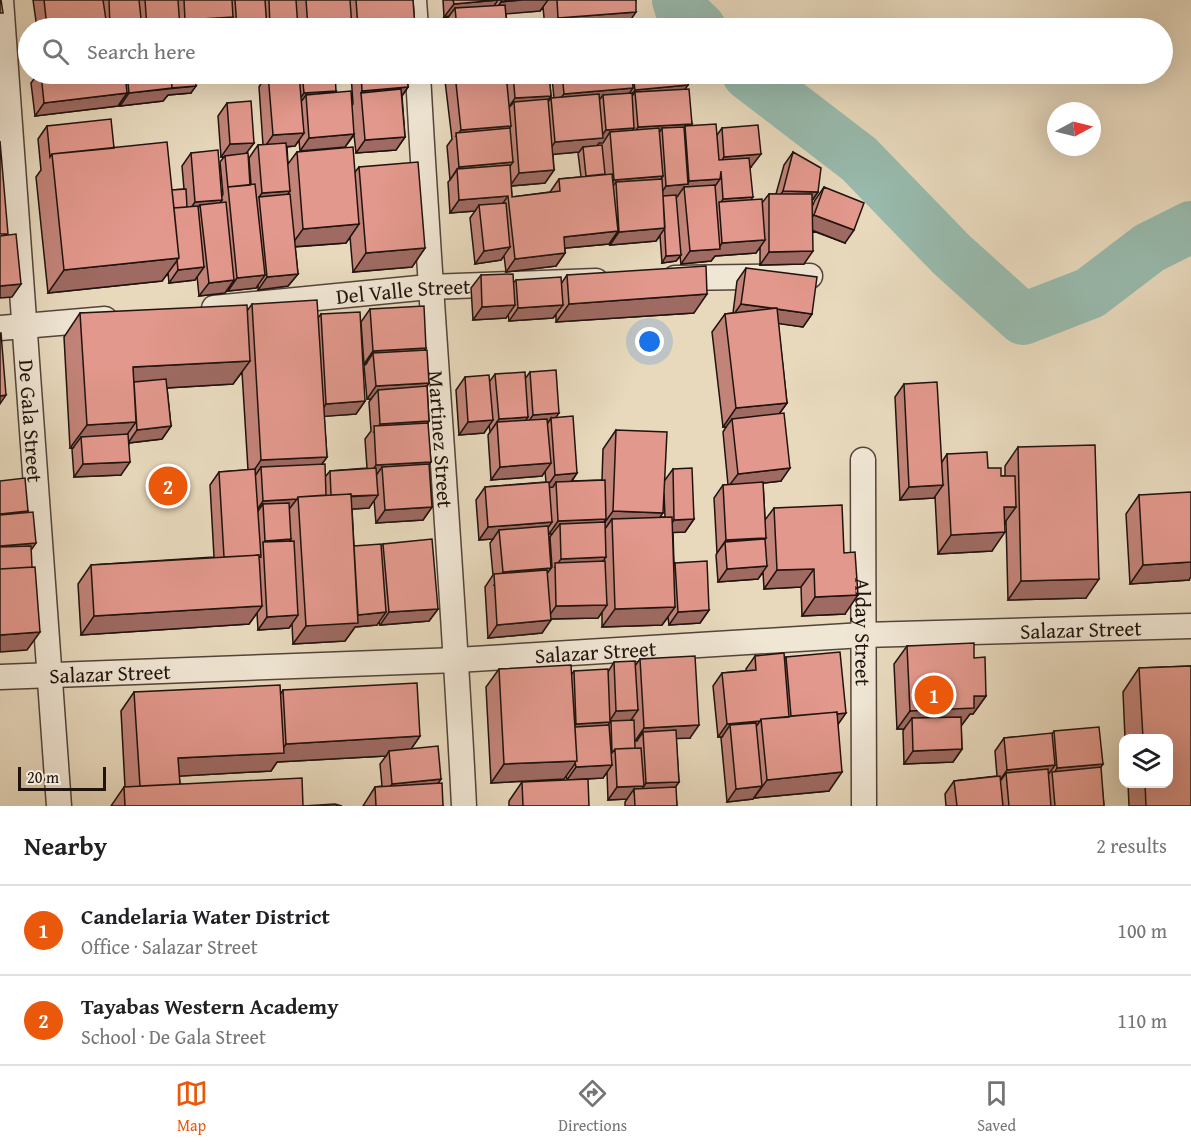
<!DOCTYPE html>
<html lang="en">
<head>
<meta charset="utf-8">
<style>
	body { margin:0; font-family:"Gentium Book Plus",serif; background:#f6f6f6; color:#202124 }
	.controls { position:absolute; right:18px; bottom:18px; display:grid; overflow:hidden; border-radius:12px; box-shadow:0 6px 24px #0002 }
	.controls button { width:54px; height:54px; display:grid; place-items:center; padding:0; border:0; border-bottom:2px solid #e0e0e0; background:#fff; color:#202124; font:30px sans-serif }
	.compass { position:absolute; left:1047px; top:102px; width:54px; height:54px; border-radius:50%; background:#fff; box-shadow:0 6px 24px #0002; rotate:83deg }
	.scale { position:absolute; left:18px; bottom:15px; width:88px; box-sizing:border-box; padding-left:6px; border:3px solid #20130e; border-top:0; font-size:16px; line-height:21px; white-space:nowrap; color:#20130e; -webkit-text-stroke:4px #f0e6d4; paint-order:stroke }
	.you { position:absolute; left:650px; top:342px; width:21px; height:21px; margin:-15px; border:4px solid #fff; border-radius:50%; background:#1a73e8; box-shadow:0 0 0 9px #1a73e833 }
	.badge { display:grid; place-items:center; width:39px; height:39px; border-radius:50%; background:#ea580c; color:#fff; font-size:20px; font-weight:700 }
	.pin { position:absolute; translate:-50% -50%; border:3px solid #fff; box-shadow:0 2px 6px #0006 }
	.list { margin:0; padding:0; list-style:none }
	h2 { display:flex; justify-content:space-between; align-items:center; height:78px; margin:0; padding:0 24px; font-size:26px }
	h2 small { font-size:20px; font-weight:400; color:#757577 }
	.list li { display:grid; grid-template-columns:39px 1fr auto; gap:18px; align-items:center; box-sizing:border-box; height:90px; padding:0 24px; border-top:2px solid #e0e0e0 }
	.list b { display:block; font-size:22px; white-space:nowrap }
	.list p { margin:0; font-size:20px; white-space:nowrap; color:#757577 }
	.list em { font-size:20px; font-style:normal; color:#757577 }
	.icon { flex:none; width:33px; height:33px; fill:none; stroke:currentColor; stroke-width:2; stroke-linecap:round; stroke-linejoin:round }
	.map { position:relative; flex:none; width:1191px; height:806px; overflow:hidden }
	.search { position:absolute; background:#fff; box-shadow:0 6px 24px #0002; left:18px; right:18px; top:18px; height:66px; display:flex; align-items:center; gap:15px; box-sizing:border-box; padding:0 21px; border-radius:33px; color:#757577; font-size:22px }
	.sheet { height:258px; background:#fff }
	nav { display:flex; justify-content:space-around; align-items:center; box-sizing:border-box; height:84px; border-top:2px solid #e0e0e0; background:#fff; font-size:16px; color:#757577 }
	nav a { display:grid; justify-items:center; gap:3px }
	nav .on { color:#ea580c }
	.map>svg:first-child { display:block }
	.lines { fill:none; stroke-linecap:round; stroke-linejoin:round }
	.river { stroke:#98baad; stroke-width:52 }
	.minor-casing { stroke:#52443a; stroke-width:27 }
	.minor { stroke:#f0e6d4; stroke-width:24 }
	.wall { fill:#c28378; stroke:#20130e; stroke-width:1.5; fill-rule:evenodd }
	.shaded-wall { fill:#9e6a62; stroke:#20130e; stroke-width:1.5 }
	.building { fill:#e2988c; stroke:#20130e; stroke-width:1.5 }
	.labels { text-anchor:middle; dominant-baseline:central; stroke-width:5; stroke-linejoin:round; paint-order:stroke }
	.street-label { font-size:21px; fill:#20130e; stroke:#f0e6d4 }
</style>
</head>
<body>
<div class="map">
<svg width="1191" height="806" viewBox="0 0 1191 806">
	<rect width="100%" height="100%" fill="#e8d9bd"/>
	<filter id="stains"><feTurbulence type="fractalNoise" baseFrequency=".00333" numOctaves="4"/><feColorMatrix values="0 0 0 0 .2 0 0 0 0 .09 0 0 0 0 .02 0 0 0 .5 -.17"/></filter>
	<radialGradient id="worn" r=".72"><stop offset=".6" stop-color="#630" stop-opacity="0"/><stop offset="1" stop-color="#630" stop-opacity=".3"/></radialGradient>
	<g class="lines">
		<!-- river -->
		<path class="river" d="M678,0L681,10L700,28
			M748,74L859,159L952,255L1023,319L1090,293L1149,248L1191,227"/>
		<!-- minor casing -->
		<g class="minor-casing">
			<g id="minor">
				<path id="s1" d="M1,0L59,806"/>
				<path d="M414,0L416,28"/>
				<path id="s2" d="M418,74C431,318 452,562 464,806"/>
				<path d="M675,278L810,276"/>
				<path id="s3" d="M214,308L429,287L596,281"/>
				<path d="M0,328L105,319"/>
				<path id="s4" d="M863,460L864,806"/>
				<path id="s5" d="M0,677L457,660L863,635L1191,626"/>
			</g>
		</g>
		<!-- minor -->
		<use href="#minor" class="minor"/>
	</g>
	<!-- wall -->
	<path class="wall" d="M33,0H413L415,28H101V27L100,28H37Z
		M443,0H636L630,21L642,28H545L543,7L540,11L506,13L507,28H447L446,21L449,16L444,17Z
		M33,74H195L191,93L168,95L163,101L120,106V104L118,106L35,116L31,83L34,79Z
		M265,74H335V93L352,105L353,104L351,74H407L408,87L402,96L405,137L396,150L356,153L354,135L345,147L300,151L299,140L295,146L287,147L288,164L297,152L355,172L359,167L425,248L412,267L353,272L350,237L346,243L295,247L298,274L288,286L258,290V285L256,288L228,291V289L225,293L199,296L197,276L195,280L169,283L168,273L162,281L48,293L36,177L41,170L38,139L47,126L114,148L172,190L184,189L182,166L191,153L222,196L223,194L220,162L224,157H221L218,116L227,103L254,143L246,153L251,184L249,158L258,145H263L259,87L265,77Z
		M450,74H687L685,89L692,124L690,126L717,135L722,128L751,167H750V200L762,203L769,194H776L784,165L793,152L818,192L812,201V207L815,200L824,187L845,243L813,231L804,264L760,265V247L756,253L715,256L711,261L681,264L680,256L676,261L662,263L660,236L656,241L610,245V242L609,244L565,248V253L556,266L506,272L504,256L501,260L475,264L470,218L475,211L450,213L448,182L450,180L447,146L452,139L445,81ZM554,74L552,78L554,98H551L548,102V100L551,96L549,75ZM579,152L578,153L581,177L559,179L550,192L512,197L511,186L545,183L554,170L553,154Z
		M746,268L812,314L803,327L778,323L787,403L779,414L781,481L763,483L765,520L774,508L845,614L802,616L801,587L764,589L763,572L758,579L718,582L716,555L717,553L714,498L723,485H728L723,432L726,427H723L712,332L725,314L733,313L737,281Z
		M481,275L513,283L516,280L561,284L567,275L694,313L556,322V315L553,318L509,321L508,314L506,318L473,320L471,288Z
		M252,304L318,318L321,314L365,401L356,414L324,416L327,457L322,464L325,477L330,471L367,468L365,439L371,431L369,402L371,399H367L364,366L366,364H364L361,322L370,309L426,348L425,350L429,383L427,386L429,421L427,423L431,462L429,464L432,507L423,520L376,523L374,500L369,508L352,509L354,546H381L383,544L438,609L429,621L380,625L379,622L377,625L355,627L345,641L293,644L292,624L289,628L258,630L257,613L249,624L81,635L78,584L91,565L214,557L210,485L219,472L248,470L242,372L233,384L167,388L171,426L162,439L129,443L121,475L74,477L72,449L73,448H70L64,337L80,313L247,311Z
		M530,372L556,418L577,473L572,481L602,480L603,449L616,430L665,480L673,469L694,519L685,532H673L674,564L675,563L709,610L700,623L669,625L668,617L662,625L602,627V612L598,618L551,619L542,633L488,638L485,587L493,575L490,543L493,539L479,540L476,500L485,487L546,482L545,471L542,476L491,480L488,435L490,432L489,425L484,433L459,435L456,390L465,377L490,381L495,374L525,379ZM664,493L665,517H660ZM548,528L549,534H552L550,537L552,567L547,573L551,568L548,529Z
		M904,384L942,462L947,454L988,468L1001,476H1005V466L1018,447L1086,598L1008,600L1006,521L992,551L938,554L935,496L934,498L900,500L895,397Z
		M1139,495L1189,580L1130,584L1126,514Z
		M907,646L974,658L986,696L973,714H970L961,726L962,749L953,762L904,764L903,731L904,729H897L894,664Z
		M755,656L784,660L786,657L838,725L829,791L754,798L753,799L727,802L721,738L722,737H718L713,686L722,673L746,671V669Z
		M640,659L690,738H676L679,782L675,787L677,806H625V802L627,799L608,800L607,772L603,778L567,780L566,775L564,779L491,783L486,687L499,669L572,674L574,671L608,672L614,662L635,666Z
		M1191,666V806H1129L1128,783H1168V738H1125L1123,692L1139,668Z
		M283,690L420,736L411,749L441,779L438,783L443,806H363L375,787L382,786L380,764L386,756L277,762L271,771L179,776L180,784L303,806H342H111L124,787H125L121,711L134,692L280,695Z
		M1054,731L1103,764L1100,767L1104,806H946L945,794L954,781L997,776L995,751L1004,738L1052,734Z
		M522,782L589,806H509V801Z"/>
	<!-- shaded-wall -->
	<path class="shaded-wall" d="M498,0L489,13L455,8L449,16L444,17L454,4Z
		M521,0H548L540,11L492,15L501,2Z
		M636,12L625,28L554,27L553,28H551L558,18Z
		M233,17L225,28L183,23L179,28L185,20Z
		M106,20L100,28H46L47,27Z
		M688,85L679,98L635,92L628,102L625,103L635,90Z
		M196,86L191,93L168,95L163,101L120,106L129,93Z
		M408,87L399,100L361,93L362,91Z
		M633,88L624,101L603,95L597,103L554,106L564,94Z
		M336,91L327,104L306,95L298,106H295L304,93Z
		M127,93L118,106L35,116L44,103Z
		M551,96L542,108L514,102L506,111L515,98Z
		M692,124L686,132L685,126L678,137L662,128L655,139L629,140L638,127Z
		M511,126L502,139L456,136L461,130Z
		M634,128L625,141L610,132L603,143H599L594,151L583,147L579,152L546,155L555,142L600,138L606,130Z
		M304,133L295,146L264,148L273,135Z
		M354,134L345,147L300,151L309,138Z
		M405,137L396,150L356,153L365,140Z
		M254,143L245,155L225,156L224,157H221L230,144Z
		M761,154L751,167L715,170L724,157Z
		M513,162L504,175L457,169L450,180L459,167Z
		M554,170L545,183L510,186L519,173Z
		M663,176L654,189L616,182L608,193H605L614,180Z
		M720,179L711,192L684,187L677,197L657,199L666,186L688,184L689,181Z
		M290,191L281,204L259,197L262,193Z
		M783,191L818,192L809,205L774,204Z
		M508,196L499,209L479,205L475,211L450,213L459,200Z
		M753,197L743,210L720,204L723,199Z
		M222,200L213,213L200,205L193,215H186L195,202Z
		M814,215L854,230L845,243L804,227Z
		M359,224L346,243L290,247L303,229Z
		M665,228L656,241L610,245L619,232Z
		M618,231L609,244L555,249L564,237Z
		M765,240L756,253L715,256L711,261L681,264L690,251L718,249L722,243Z
		M510,247L501,260L475,264L484,251Z
		M425,248L412,267L353,272L366,253Z
		M813,251L804,264L760,265L769,252Z
		M565,253L556,266L506,272L515,259Z
		M681,255L676,261L662,263L666,256Z
		M179,258L162,281L48,293L64,270Z
		M204,267L195,280L169,283L178,270Z
		M298,274L288,286L258,290L267,277Z
		M265,275L256,288L228,291L237,278Z
		M234,280L225,293L199,296L209,283Z
		M21,284L12,297L0,298V286Z
		M707,294L694,313L556,322L569,304Z
		M741,304L812,314L803,327L732,317Z
		M515,305L506,318L473,320L482,307Z
		M563,305L553,318L509,321L518,308Z
		M426,348L417,361L373,353L366,364H364L373,351Z
		M250,361L233,384L132,390L133,367Z
		M429,383L420,396L378,390L371,399H367L376,386Z
		M6,395L0,404V396Z
		M365,401L356,414L317,417L326,404Z
		M787,403L774,421L732,419L726,427H723L736,408Z
		M559,413L552,423L551,418L546,426L524,428L533,415Z
		M528,417L519,430L497,422L490,432L499,419Z
		M493,420L484,433L459,435L468,422Z
		M429,421L420,434L374,432L380,424Z
		M136,422L119,446L81,437L73,448H70L87,425Z
		M171,426L162,439L128,443L137,430Z
		M327,457L314,475L261,467L253,479H248L261,460Z
		M130,462L121,475L74,477L83,464Z
		M431,462L422,474L382,467L375,477L367,478L376,465Z
		M551,463L542,476L491,480L500,467Z
		M790,468L781,481L728,487L738,474Z
		M577,473L568,486L556,482L553,487L546,488L555,475Z
		M943,485L934,498L900,500L909,487Z
		M378,495L369,508L322,511L331,498Z
		M297,499L287,512L263,504L256,514H254L263,501Z
		M432,507L423,520L376,523L385,510Z
		M1004,507H1016L1003,525Z
		M28,511L19,524L0,526V514Z
		M613,511L663,513L650,531L612,519L605,529H600Z
		M606,519L597,532L560,524L552,534H549L558,521Z
		M694,519L685,532L665,533L674,520Z
		M552,522L543,535L499,530L493,539L479,540L488,527Z
		M1005,532L992,551L938,554L951,535Z
		M766,538L757,550L725,542L717,553L726,540Z
		M291,539L282,552L263,544L265,541Z
		M36,543L27,556L0,546Z
		M606,557L597,570L555,567L561,559Z
		M1191,562V577L1189,580L1130,584L1143,565Z
		M767,566L758,579L718,582L727,569Z
		M551,568L542,581L494,585L503,572Z
		M814,569L801,587L764,589L777,570Z
		M1099,579L1086,598L1008,600L1021,581Z
		M858,595L845,614L802,616L815,597Z
		M607,605L598,618L547,619L556,606Z
		M262,606L249,624L81,635L94,616Z
		M675,607L662,625L602,627L615,609Z
		M438,609L429,621L380,625L389,612Z
		M709,610L700,623L669,625L678,612Z
		M386,612L377,625L355,627L345,641L293,644L306,626L358,615Z
		M298,615L289,628L258,630L267,617Z
		M551,620L542,633L488,638L497,625Z
		M40,632L27,650L0,652V635Z
		M974,696H986L973,714H970L961,726L912,718L904,729H897L910,711Z
		M638,710L629,723L611,721L601,735L573,728L576,724L609,722L616,711Z
		M846,713L837,726L792,718Z
		M760,721L751,734L730,725L722,737H718L727,724Z
		M699,725L690,738L644,740L643,732L637,741H635L644,728Z
		M420,736L407,755L389,751L386,756L277,762L271,771L165,777L178,758L280,753L286,744Z
		M962,749L953,762L904,764L913,751Z
		M577,761L564,779L491,783L504,764Z
		M1103,764L1094,777L1053,775L1057,768Z
		M612,765L603,778L567,780L576,767Z
		M1055,765L1046,778L1006,773L999,783H998L1007,770Z
		M842,772L829,791L754,798L767,780Z
		M441,779L432,792L383,796L392,784Z
		M679,782L670,795L637,796L646,783Z
		M644,786L635,799L634,789L627,799L608,800L617,787Z
		M762,786L753,799L727,802L736,789Z"/>
	<!-- building -->
	<path class="building" d="M0,0H1L3,13H0Z
		M44,0H103L106,20L47,27Z
		M109,0H139L142,28H110Z
		M145,0H178L180,28H147Z
		M184,0H232L233,17L185,20Z
		M235,0H265L267,28H237Z
		M269,0H296L298,28H270Z
		M306,0H350L352,28H308Z
		M356,0H413L415,28H358Z
		M453,0H498L454,4Z
		M501,0H521L501,2Z
		M557,0H636V12L558,18Z
		M505,5L507,28H457L455,8Z
		M233,20V28H183V23Z
		M641,20L642,28H554V27Z
		M79,25V28H45Z
		M41,74H125L127,93L44,103Z
		M127,74H171L172,88L129,93Z
		M171,74H195L196,86L171,88H172Z
		M268,74H299L304,133L273,135Z
		M302,74H335L336,91L304,93Z
		M361,74H407L408,87L362,91Z
		M455,74H506L511,126L461,130Z
		M513,74H549L551,96L515,98Z
		M562,74H632L633,88L564,94Z
		M633,74H687L688,85L635,90Z
		M401,89L405,137L365,140L361,93Z
		M689,89L692,124L638,127L635,92Z
		M351,91L354,134L309,138L306,95Z
		M632,93L634,128L606,130L603,95Z
		M599,94L603,138L555,142L551,98Z
		M548,99L554,170L519,173L514,102Z
		M251,101L254,143L230,144L227,103Z
		M111,119L114,148L52,154L50,157L47,126Z
		M716,124L719,160L749,158L753,197L723,199L721,171L720,179L689,181L685,126Z
		M758,125L761,154L724,157L722,128Z
		M684,127L688,184L666,186L662,128Z
		M510,128L513,162L459,167L456,133Z
		M659,128L663,176L614,180L610,132Z
		M0,141L8,234H0Z
		M167,142L179,258L64,270L52,154Z
		M286,143L290,191L262,193L258,145Z
		M602,145L605,174L586,176L583,147Z
		M353,147L359,224L303,229L297,152Z
		M218,150L222,200L195,202L191,153Z
		M793,152L821,168L818,192L783,191Z
		M248,153L250,185L228,187V188L225,156Z
		M418,162L425,248L366,253L359,167Z
		M510,165L512,197L560,191L559,179L612,174L618,231L564,237L565,253L515,259L508,196L459,200L457,169Z
		M662,179L665,228L619,232L616,182Z
		M255,184L265,275L237,278L228,187Z
		M715,185L720,249L690,251L684,187Z
		M824,187L864,203L854,230L814,215Z
		M186,189L187,207L174,208L172,190Z
		M290,194L298,274L267,277L259,197Z
		M769,194H812L813,251L769,252Z
		M676,195L681,255L666,256L663,196Z
		M762,199L765,240L722,243L719,202Z
		M226,202L234,280L209,283L200,205Z
		M506,203L510,247L484,251L479,205Z
		M198,206L204,267L178,270L177,260L179,258L174,208Z
		M16,234L21,284L0,286V236Z
		M706,266L707,294L569,304L567,275Z
		M746,268L817,277L812,314L777,309V308H771L741,304Z
		M513,274L515,305L482,307L481,275Z
		M561,277L563,305L518,308L516,280Z
		M317,300L327,457L261,460L252,304Z
		M247,305L250,361L133,367L136,422L87,425L80,313Z
		M424,306L426,348L373,351L370,309Z
		M777,308L787,403L736,408L725,314Z
		M360,312L365,401L326,404L321,314Z
		M0,333H1L6,395L0,396Z
		M427,350L429,383L376,386L373,353Z
		M556,370L559,413L533,415L530,372Z
		M525,372L528,417L499,419L495,374Z
		M489,375L493,420L468,422L465,377Z
		M166,379L171,426L137,430L134,382Z
		M937,382L943,485L909,487L904,384Z
		M427,386L429,421L380,424L378,390Z
		M784,413L790,468L738,474L732,419Z
		M573,416L577,473L555,475L551,418Z
		M547,419L551,463L500,467L497,422Z
		M428,423L431,462L376,465L374,426Z
		M616,430L667,432L663,513L613,511Z
		M128,434L130,462L83,464L81,437Z
		M1095,445L1099,579L1021,581L1018,447Z
		M987,452L988,468H1001V476H1015L1016,507H1004L1005,532L951,535L947,454Z
		M325,464L326,495L298,497L297,499L263,501L261,467Z
		M429,464L432,507L385,510L382,467Z
		M376,468L378,495L351,496V494L331,495L330,471Z
		M692,468L694,519L674,520L673,469Z
		M255,469L261,557L259,558V555L224,557L219,472Z
		M25,478L28,511L0,514V481Z
		M605,480L606,519L558,521L556,482Z
		M549,482L552,522L488,527L485,487Z
		M763,482L766,538L726,540L723,485Z
		M1191,492V562L1143,565L1139,495Z
		M351,494L358,623L306,626L298,497Z
		M289,503L291,539L265,541L263,504Z
		M842,505L844,553L855,552L858,595L815,597L814,569L777,570L774,508Z
		M33,512L36,543L0,546V515Z
		M672,517L675,607L615,609L612,519Z
		M605,522L606,557L561,559L560,524Z
		M548,526L551,568L503,572L499,530Z
		M432,539L438,609L389,612L383,544Z
		M765,539L767,566L727,569L725,542Z
		M294,541L298,615L267,617L263,542Z
		M381,544L386,612L358,615L354,546Z
		M31,546L32,567L0,569V547Z
		M259,555L262,606L94,616L91,565Z
		M605,561L607,605L556,606L555,563Z
		M707,561L709,610L678,612L675,563Z
		M35,567L40,632L0,635V569Z
		M547,570L551,620L497,625L494,574Z
		M974,643V658L985,657L986,696H974V708L910,711L907,646Z
		M840,652L846,713L837,714V712L791,716L786,657Z
		M784,653L789,717L761,719L760,721L727,724L722,673L756,670L755,656Z
		M695,656L699,725L644,728L640,659Z
		M635,661L638,710L616,711L614,662Z
		M571,665L577,761L504,764L499,669Z
		M1191,666V806H1146L1145,783H1168V738H1143L1139,668Z
		M608,669L610,722L576,724L574,671Z
		M417,683L420,736L286,744L283,690Z
		M280,685L284,753L178,758L180,784L140,786L134,692Z
		M837,712L842,772L767,780L761,719Z
		M961,717L962,749L913,751L912,718Z
		M634,720L635,748L615,749L612,753L611,721Z
		M756,723L762,786L736,789L730,725Z
		M609,725L612,765L576,767L575,762L577,761L575,727Z
		M1099,727L1103,764L1057,768L1054,731Z
		M676,730L679,782L646,783L643,732Z
		M1052,733L1055,765L1007,770L1004,738Z
		M438,746L441,779L392,784L389,751Z
		M641,748L644,786L617,787L615,749Z
		M1101,767L1104,806H1055L1052,772Z
		M1048,769L1051,806H1009L1006,773Z
		M1000,776L1003,806H957L954,781Z
		M302,778L303,806L335,804L342,806H125L124,787Z
		M588,779L589,806H523L522,782Z
		M442,783L443,806H376L375,787Z
		M676,787L677,806H635L634,789Z"/>
	<g class="labels">
		<!-- street labels -->
		<g class="street-label">
			<text stroke="none"><textPath href="#s3" startOffset="190">Del Valle Street</textPath></text>
			<text stroke="none"><textPath href="#s1" startOffset="422">De Gala Street</textPath></text>
			<text stroke="none"><textPath href="#s2" startOffset="366">Martinez Street</textPath></text>
			<text stroke="none"><textPath href="#s5" startOffset="1082">Salazar Street</textPath></text>
			<text stroke="none"><textPath href="#s4" startOffset="172">Alday Street</textPath></text>
			<text stroke="none"><textPath href="#s5" startOffset="596">Salazar Street</textPath></text>
			<text stroke="none"><textPath href="#s5" startOffset="110">Salazar Street</textPath></text>
		</g>
	</g>
	<rect width="100%" height="100%" filter="url(#stains)"/>
	<rect width="100%" height="100%" fill="url(#worn)"/>
</svg>
<div class="controls">
<button><svg class="icon" aria-label="layers" viewBox="0 0 24 24"><path d="M12 4l9 5-9 5-9-5zM3 14l9 5 9-5"/></svg></button>
</div>
<svg class="compass" viewBox="-18 -18 36 36"><path d="M0-13l5 13h-10z" fill="#e53935"/><path d="M0 13l5-13h-10z" fill="#757577"/></svg>
<div class="scale">20 m</div>
<div class="you"></div>
<div class="pin badge" style="left:934px;top:695px">1</div>
<div class="pin badge" style="left:168px;top:486px">2</div>
<div class="search"><svg class="icon" aria-label="search" viewBox="0 0 24 24"><circle cx="10" cy="10" r="6"/><path d="M15 15l6 6"/></svg>Search here</div>
</div>
<section class="sheet">
<h2>Nearby<small>2 results</small></h2>
<ul class="list">
<li><span class="badge">1</span><div><b>Candelaria Water District</b><p>Office · Salazar Street</p></div><em>100 m</em></li>
<li><span class="badge">2</span><div><b>Tayabas Western Academy</b><p>School · De Gala Street</p></div><em>110 m</em></li>
</ul>
</section>
<nav>
<a class="on"><svg class="icon" aria-label="map" viewBox="0 0 24 24"><path d="M3 6l6-2 6 2 6-2v14l-6 2-6-2-6 2zM9 4v14M15 6v14"/></svg>Map</a>
<a><svg class="icon" aria-label="directions" viewBox="0 0 24 24"><path d="M12 3l9 9-9 9-9-9zM9 14v-3h6M13 9l2 2-2 2"/></svg>Directions</a>
<a><svg class="icon" aria-label="saved" viewBox="0 0 24 24"><path d="M7 4h10v16l-5-4-5 4z"/></svg>Saved</a>
</nav>
</body>
</html>
